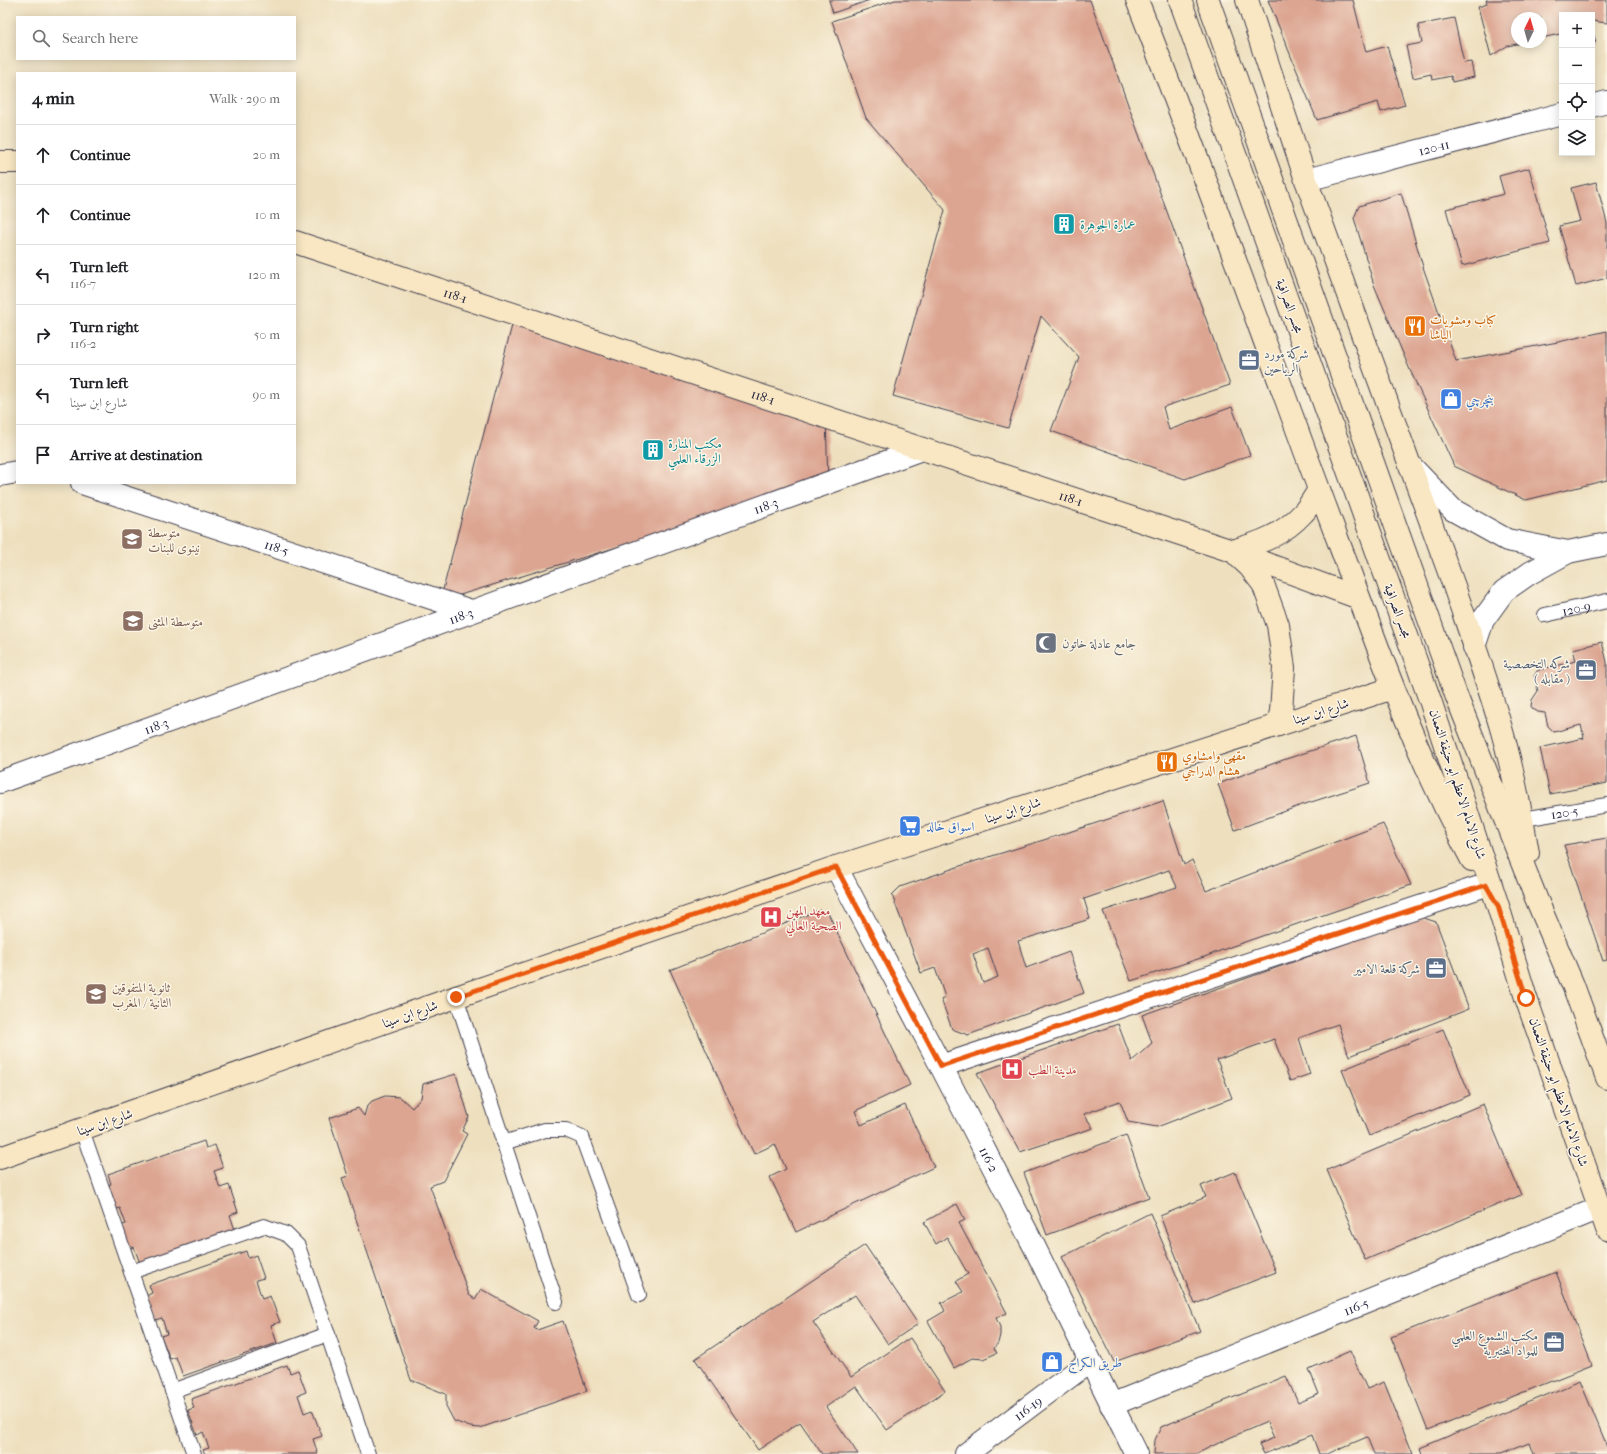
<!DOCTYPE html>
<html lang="en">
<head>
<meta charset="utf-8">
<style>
	body { margin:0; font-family:"IM FELL French Canon",Amiri,serif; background:#f6f6f6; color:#202124 }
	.controls { position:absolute; right:12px; top:12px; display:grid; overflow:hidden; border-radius:0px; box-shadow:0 2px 10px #0003 }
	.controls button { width:36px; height:36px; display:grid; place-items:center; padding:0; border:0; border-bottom:1px solid #e0e0e0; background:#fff; color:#202124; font:20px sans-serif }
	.compass { position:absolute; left:1511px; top:12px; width:36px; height:36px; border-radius:50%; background:#fff; box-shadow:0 2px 10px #0003; rotate:5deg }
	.stop { position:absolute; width:12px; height:12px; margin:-9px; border:3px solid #ea580c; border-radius:50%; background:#fff }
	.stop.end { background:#ea580c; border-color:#fff; box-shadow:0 1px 4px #0008 }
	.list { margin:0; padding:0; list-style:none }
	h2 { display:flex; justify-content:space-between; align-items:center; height:52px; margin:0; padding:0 16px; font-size:17px }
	h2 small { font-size:13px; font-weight:400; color:#757577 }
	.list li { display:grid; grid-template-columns:26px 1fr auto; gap:12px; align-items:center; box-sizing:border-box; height:60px; padding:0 16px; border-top:1px solid #e0e0e0 }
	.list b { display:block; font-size:15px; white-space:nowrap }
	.list p { margin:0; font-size:13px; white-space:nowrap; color:#757577 }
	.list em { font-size:13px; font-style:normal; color:#757577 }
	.icon { flex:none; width:22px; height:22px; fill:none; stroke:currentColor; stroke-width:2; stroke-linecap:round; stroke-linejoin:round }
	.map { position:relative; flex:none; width:1607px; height:1454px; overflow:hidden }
	.search { position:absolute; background:#fff; box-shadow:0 2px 10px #0003; left:16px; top:16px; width:280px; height:44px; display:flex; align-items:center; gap:10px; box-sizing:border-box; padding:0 14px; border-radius:0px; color:#757577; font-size:15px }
	.panel { position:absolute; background:#fff; box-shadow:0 2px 10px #0003; left:16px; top:72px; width:280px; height:412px; border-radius:0px }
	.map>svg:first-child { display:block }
	.building { fill:#dca592; fill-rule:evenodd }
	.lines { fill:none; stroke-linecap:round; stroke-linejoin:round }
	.lane-casing { stroke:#413e4f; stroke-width:16 }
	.street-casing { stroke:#413e4f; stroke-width:24 }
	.secondary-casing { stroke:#413e4f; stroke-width:24 }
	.lane { stroke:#fff; stroke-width:14 }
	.street { stroke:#fff; stroke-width:22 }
	.secondary { stroke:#f9e7c3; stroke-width:22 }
	.route { stroke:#ea580c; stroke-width:5 }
	.labels { text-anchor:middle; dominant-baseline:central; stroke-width:3; stroke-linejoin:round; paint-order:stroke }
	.street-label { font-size:13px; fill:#22223b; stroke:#fcf5e5 }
	.culture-label { font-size:13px; fill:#0d838f; stroke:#fcf5e5; text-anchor:start }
	.food-label { font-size:13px; fill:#c56008; stroke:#fcf5e5; text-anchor:start }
	.service-label { font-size:13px; fill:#4e5e75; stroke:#fcf5e5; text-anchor:end }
	.shop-label { font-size:13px; fill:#366cbe; stroke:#fcf5e5; text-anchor:start }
	.education-label { font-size:13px; fill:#785e54; stroke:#fcf5e5; text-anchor:start }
	.worship-label { font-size:13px; fill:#5b616d; stroke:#fcf5e5; text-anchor:start }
	.health-label { font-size:13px; fill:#be3a42; stroke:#fcf5e5; text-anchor:start }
</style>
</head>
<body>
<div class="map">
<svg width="1607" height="1454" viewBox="0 0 1607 1454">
	<rect width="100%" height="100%" fill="#fcf5e5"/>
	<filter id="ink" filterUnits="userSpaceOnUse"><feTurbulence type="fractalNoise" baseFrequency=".025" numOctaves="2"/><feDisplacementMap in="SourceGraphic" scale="8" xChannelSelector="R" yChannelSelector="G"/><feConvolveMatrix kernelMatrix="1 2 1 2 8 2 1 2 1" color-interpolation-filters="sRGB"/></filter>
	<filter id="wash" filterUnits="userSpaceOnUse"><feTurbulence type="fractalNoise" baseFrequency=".012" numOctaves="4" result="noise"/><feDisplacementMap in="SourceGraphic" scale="16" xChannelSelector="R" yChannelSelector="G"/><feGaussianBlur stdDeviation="0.9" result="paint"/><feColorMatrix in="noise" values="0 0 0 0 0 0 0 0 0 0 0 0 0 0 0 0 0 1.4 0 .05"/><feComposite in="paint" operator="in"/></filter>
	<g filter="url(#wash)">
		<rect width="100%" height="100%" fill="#eee0bf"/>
		<g id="blocks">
			<!-- building -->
			<path class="building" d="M829,0H870L833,13Z
				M895,0H1090L1230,385L1163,407L1169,430L1232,407L1250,455L1185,479L1051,431L1079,357L1041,316L1008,428L893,396L945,210L866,118L832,21Z
				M1268,0H1353L1366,52L1387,46L1405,105L1381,112L1378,102L1317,120Z
				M1486,0H1607V23L1592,21V15H1562V35L1560,34L1541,38V18H1517V42L1522,43L1507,46L1491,56L1478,7L1487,4Z
				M1454,18L1464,63L1471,62L1474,77L1452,82L1451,76L1432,80L1431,74L1413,78L1406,46L1422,43L1418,25Z
				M1592,30L1596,42L1592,44Z
				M1529,168L1550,243L1462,266L1446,209L1504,194L1499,176Z
				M1596,182L1607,223V278L1576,286L1559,226L1580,221L1571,188Z
				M1401,193L1424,270L1456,361L1558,342L1607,331V480L1526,500L1454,466L1410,370L1374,285L1354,218L1359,206Z
				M515,314L826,417L828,483L440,601Z
				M1602,642L1607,662V783L1550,794L1540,748L1584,738L1581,725L1554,732L1548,726L1545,713L1538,712L1533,709L1531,706L1532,700L1538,691L1534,676L1538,670L1576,661L1573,649Z
				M1356,736L1370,783L1299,806L1235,830L1218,784L1283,760Z
				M1163,801L1184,865L1192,860L1206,891L1383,824L1411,885L1230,947L1207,956L1131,981L1103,911L1177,887L1169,870L1084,899L1090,919L1018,941L1026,968L1069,952L1084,993L968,1035L952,1029L941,999L945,997L935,968L921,973L892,895L900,887L963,865L1063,834ZM988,948L998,977L983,983L973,954Z
				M1607,838V960L1603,961L1564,845Z
				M819,910L828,913L910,1085L855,1111L861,1125L905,1105L934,1167L796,1232L770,1177L786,1169L775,1144L754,1154L718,1077L670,970Z
				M1421,917L1436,922L1469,1009L1349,1056L1338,1024L1299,1038L1310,1074L1290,1081L1274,1039L1217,1060L1232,1098L1157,1127L1128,1122L1120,1101L1084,1114L1093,1128L1020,1152L977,1073L1118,1024L1132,1061L1152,1043L1142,1015Z
				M1443,1029L1470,1095L1369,1136L1342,1070Z
				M456,1074L469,1117L462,1131L467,1134L443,1181L430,1186L469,1295L475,1299L481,1289L538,1321L534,1328L537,1330L563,1321L587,1391L480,1428L470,1427L454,1421L446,1406V1394L411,1380L342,1178L348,1176L329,1118L358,1108L364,1116L367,1106L372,1101L385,1096L400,1097L412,1108L421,1098L423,1084Z
				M1483,1104L1521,1195L1365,1260L1327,1170Z
				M1126,1135L1149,1197L1047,1235L1024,1173Z
				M204,1141L206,1148L215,1145L223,1168L214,1171L220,1188L229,1185L238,1212L230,1215L236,1233L141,1266L134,1247L128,1249L120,1226L126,1224L120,1208L113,1210L105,1186L111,1184L108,1174Z
				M1235,1172L1276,1272L1195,1304L1160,1216L1206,1197L1201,1186Z
				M957,1204L965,1220L959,1223L1007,1313L996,1318L1000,1327V1335L998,1343L994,1348L997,1353L983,1359L972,1358L954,1368L928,1321L945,1311L941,1303L963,1292L956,1281L968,1274L947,1237L936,1244L924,1222Z
				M1150,1213L1200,1331L1114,1362L1062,1257Z
				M865,1245L918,1324L888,1344L855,1295L813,1322L851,1377L910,1338L945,1391L887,1430L856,1386L826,1407L858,1454H822L800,1422L758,1450L695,1359Z
				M246,1251L248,1258L256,1255L264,1278L256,1280L262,1299L270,1296L280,1322L271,1325L277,1343L183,1376L176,1357L170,1359L161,1336L167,1334L162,1318L155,1320L146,1296L152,1293L149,1285Z
				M1556,1272L1592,1365L1428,1430L1391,1337Z
				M1350,1351L1367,1389L1384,1382L1413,1454H1374L1367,1437L1327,1454H1319L1312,1435L1264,1454L1259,1444L1274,1438L1267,1422L1229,1438L1198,1453V1454H1154L1155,1440L1161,1427L1286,1376L1298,1403L1319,1394L1309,1369Z
				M287,1365L290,1373L298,1370L306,1392L298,1395L304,1413L312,1410L322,1436L313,1439L318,1454H205L203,1450L209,1448L203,1432L197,1435L188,1410L194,1408L191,1399Z
				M1580,1381L1607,1446V1454H1534L1530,1443L1501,1454H1422L1420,1448Z"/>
		</g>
	</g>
	<g filter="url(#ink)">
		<use href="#blocks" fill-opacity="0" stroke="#413e4f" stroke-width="1"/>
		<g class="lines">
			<!-- lane casing -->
			<g class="lane-casing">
				<g id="lane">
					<path id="s1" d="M1545,615L1607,601"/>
					<path id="s2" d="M1523,819L1607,805"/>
					<path d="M456,997L556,1302"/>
					<path d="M82,1130L194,1454"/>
					<path d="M503,1143L545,1130H566L582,1137L639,1295"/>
					<path d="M131,1272L264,1226L286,1234L298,1246L368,1454"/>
					<path d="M172,1391L328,1334"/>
				</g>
			</g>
			<!-- street casing -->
			<g class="street-casing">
				<g id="street">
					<path d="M1592,106L1607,102"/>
					<path id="s3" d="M1306,180L1562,114"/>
					<path d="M1410,465L1453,510L1507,540L1568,552"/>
					<path d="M0,475L17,472"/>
					<path id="s4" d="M82,483L471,611"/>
					<path d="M1474,647L1483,620L1504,591L1530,573L1568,552L1607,544"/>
					<path id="s5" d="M0,782L922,449"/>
					<path id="s6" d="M836,867L941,1066L1034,1246L1136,1454"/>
					<path d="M941,1066L1486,885"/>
					<path id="s7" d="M1111,1405L1600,1208"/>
					<path id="s8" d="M966,1454L1089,1362"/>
				</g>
			</g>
			<!-- secondary casing -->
			<g class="secondary-casing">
				<g id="secondary">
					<path d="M1137,0C1208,180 1271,362 1339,543C1379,651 1417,759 1472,860"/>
					<path d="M1180,0L1431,703L1498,906L1526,998L1607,1229"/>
					<path d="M1208,0L1456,695L1536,898L1573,985L1607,1078"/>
					<path d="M1247,0L1306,180L1454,586C1470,633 1487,680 1501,728C1513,769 1521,811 1528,853"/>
					<path d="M0,162H17"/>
					<path id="s9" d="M295,242L1232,551L1359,598"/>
					<path d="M1232,551C1260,543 1283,535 1303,513C1309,507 1314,497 1319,490"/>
					<path d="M1238,556L1249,566L1263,584L1278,625L1284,668L1281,711L1278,725"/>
					<path d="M0,1158L456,997L836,867L1393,688"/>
				</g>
			</g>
			<!-- lane -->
			<use href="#lane" class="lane"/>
			<!-- street -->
			<use href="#street" class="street"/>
			<!-- secondary -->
			<use href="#secondary" class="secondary"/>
		</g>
	</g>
	<g class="lines" filter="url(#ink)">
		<!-- route -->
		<path class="route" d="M456,997L836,867L941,1066L1486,885L1498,906L1526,998"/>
	</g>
	<!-- icons -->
	<defs>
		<g id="building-square" transform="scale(1.15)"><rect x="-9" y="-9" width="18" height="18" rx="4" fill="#0f9aa8" stroke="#fcf5e5"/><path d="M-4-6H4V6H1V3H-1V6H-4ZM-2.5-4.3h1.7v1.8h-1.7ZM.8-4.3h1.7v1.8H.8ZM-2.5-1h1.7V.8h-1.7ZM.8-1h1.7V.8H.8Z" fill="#fff"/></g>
		<g id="restaurant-square" transform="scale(1.15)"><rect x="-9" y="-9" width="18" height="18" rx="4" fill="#e8710a" stroke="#fcf5e5"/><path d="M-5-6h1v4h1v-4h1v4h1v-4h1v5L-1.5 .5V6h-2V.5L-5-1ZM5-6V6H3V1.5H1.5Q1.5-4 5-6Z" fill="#fff"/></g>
		<g id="office-square" transform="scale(1.15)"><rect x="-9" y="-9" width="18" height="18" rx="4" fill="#5c6f8a" stroke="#fcf5e5"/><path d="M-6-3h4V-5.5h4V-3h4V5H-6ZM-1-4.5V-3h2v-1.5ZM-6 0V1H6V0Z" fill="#fff"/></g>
		<g id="shop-square" transform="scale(1.15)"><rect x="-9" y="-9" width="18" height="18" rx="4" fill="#3f7fe0" stroke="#fcf5e5"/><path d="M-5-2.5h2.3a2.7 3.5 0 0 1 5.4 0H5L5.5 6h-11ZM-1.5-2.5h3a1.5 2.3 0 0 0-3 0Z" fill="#fff"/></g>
		<g id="school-square" transform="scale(1.15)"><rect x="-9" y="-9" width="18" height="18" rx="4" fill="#8d6e63" stroke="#fcf5e5"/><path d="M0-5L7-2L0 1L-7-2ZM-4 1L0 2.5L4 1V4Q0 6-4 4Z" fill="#fff"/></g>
		<g id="mosque-square" transform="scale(1.15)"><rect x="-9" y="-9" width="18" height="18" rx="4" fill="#6b7280" stroke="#fcf5e5"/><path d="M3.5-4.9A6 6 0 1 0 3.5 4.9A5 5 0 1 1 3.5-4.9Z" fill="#fff"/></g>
		<g id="supermarket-square" transform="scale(1.15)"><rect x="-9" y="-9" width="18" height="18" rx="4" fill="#3f7fe0" stroke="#fcf5e5"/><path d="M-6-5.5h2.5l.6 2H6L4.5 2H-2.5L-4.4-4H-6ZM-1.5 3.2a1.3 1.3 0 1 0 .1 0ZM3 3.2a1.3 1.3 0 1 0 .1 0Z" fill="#fff"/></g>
		<g id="hospital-square" transform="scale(1.15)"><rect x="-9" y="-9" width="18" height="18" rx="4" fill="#e0444e" stroke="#fcf5e5"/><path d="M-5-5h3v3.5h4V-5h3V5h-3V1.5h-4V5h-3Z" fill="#fff"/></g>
	</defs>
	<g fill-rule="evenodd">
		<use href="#building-square" x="1064" y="224"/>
		<use href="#restaurant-square" x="1415" y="326"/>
		<use href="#office-square" x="1249" y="360"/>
		<use href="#shop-square" x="1451" y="399"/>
		<use href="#building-square" x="653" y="450"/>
		<use href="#school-square" x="132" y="539"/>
		<use href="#school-square" x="133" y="621"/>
		<use href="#mosque-square" x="1046" y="643"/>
		<use href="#office-square" x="1586" y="670"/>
		<use href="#restaurant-square" x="1167" y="762"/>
		<use href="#supermarket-square" x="910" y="826"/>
		<use href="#hospital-square" x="771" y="917"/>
		<use href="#office-square" x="1436" y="968"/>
		<use href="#school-square" x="96" y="994"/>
		<use href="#hospital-square" x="1012" y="1069"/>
		<use href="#office-square" x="1554" y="1342"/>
		<use href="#shop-square" x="1052" y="1362"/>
	</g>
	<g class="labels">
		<!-- street labels -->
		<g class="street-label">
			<text stroke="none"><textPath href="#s3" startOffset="132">120-11</textPath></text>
			<text stroke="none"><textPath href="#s9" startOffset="169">118-1</textPath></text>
			<text transform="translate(1290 306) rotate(70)">مجسر الصرافية</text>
			<text stroke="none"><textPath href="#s9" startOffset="493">118-1</textPath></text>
			<text stroke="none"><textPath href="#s9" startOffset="817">118-1</textPath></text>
			<text stroke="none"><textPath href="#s5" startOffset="814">118-3</textPath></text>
			<text stroke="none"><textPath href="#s4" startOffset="205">118-5</textPath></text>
			<text stroke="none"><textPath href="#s1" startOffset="32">120-9</textPath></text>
			<text transform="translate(1398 611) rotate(70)">مجسر الصرافية</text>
			<text stroke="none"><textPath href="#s5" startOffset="490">118-3</textPath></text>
			<text transform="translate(1321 711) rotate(-18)">شارع ابن سينا</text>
			<text stroke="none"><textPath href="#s5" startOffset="166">118-3</textPath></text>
			<text transform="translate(1458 784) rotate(72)">شارع الامام الاعظم ابو حنيفة النعمان</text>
			<text transform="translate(1013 810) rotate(-18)">شارع ابن سينا</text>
			<text stroke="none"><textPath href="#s2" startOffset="42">120-5</textPath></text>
			<text transform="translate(410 1014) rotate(-20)">شارع ابن سينا</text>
			<text transform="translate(1559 1092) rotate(71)">شارع الامام الاعظم ابو حنيفة النعمان</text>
			<text transform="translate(105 1122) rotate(-19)">شارع ابن سينا</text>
			<text stroke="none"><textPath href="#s6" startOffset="330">116-2</textPath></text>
			<text stroke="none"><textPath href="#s7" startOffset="264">116-5</textPath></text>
			<text stroke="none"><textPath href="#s8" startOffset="77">116-19</textPath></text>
		</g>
		<!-- culture labels -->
		<g class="culture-label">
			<text x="1080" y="224">عمارة الجوهرة</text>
			<text x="668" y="443">مكتب المنارة<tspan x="668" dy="15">الزرقاء العلمي</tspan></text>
		</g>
		<!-- food labels -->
		<g class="food-label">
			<text x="1430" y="319">كباب ومشويات<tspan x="1430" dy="15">الباشا</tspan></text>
			<text x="1182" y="755">مقهى وامشاوي<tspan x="1182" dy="15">هشام الدراجي</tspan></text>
		</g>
		<!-- service labels -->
		<g class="service-label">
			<text x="1264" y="353" text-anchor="start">شركة مورد<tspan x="1264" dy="15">الرياحين</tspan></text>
			<text x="1570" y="663">شركه التخصصية<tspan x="1570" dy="15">( مقابله )</tspan></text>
			<text x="1420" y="968">شركة قلعة الامير</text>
			<text x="1538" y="1335">مكتب الشموع العلمي<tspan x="1538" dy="15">للمواد المختبرية</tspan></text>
		</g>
		<!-- shop labels -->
		<g class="shop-label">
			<text x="1466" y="399">بنچرچي</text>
			<text x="926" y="826">اسواق خالد</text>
			<text x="1068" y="1362">طريق الكراج</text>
		</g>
		<!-- education labels -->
		<g class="education-label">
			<text x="148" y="532">متوسطة<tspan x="148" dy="15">نينوى للبنات</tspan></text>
			<text x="148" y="621">متوسطة المثنى</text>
			<text x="112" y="987">ثانوية المتفوقين<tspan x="112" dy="15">الثانية / المغرب</tspan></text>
		</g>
		<!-- worship labels -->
		<g class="worship-label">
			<text x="1062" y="643">جامع عادلة خاتون</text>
		</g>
		<!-- health labels -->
		<g class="health-label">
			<text x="786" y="910">معهد المهن<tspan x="786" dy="15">الصحية العالي</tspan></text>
			<text x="1028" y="1069">مدينة الطب</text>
		</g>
	</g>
</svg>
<div class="controls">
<button>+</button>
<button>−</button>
<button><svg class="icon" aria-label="locate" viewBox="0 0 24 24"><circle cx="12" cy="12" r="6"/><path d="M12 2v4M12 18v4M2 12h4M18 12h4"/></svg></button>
<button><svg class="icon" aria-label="layers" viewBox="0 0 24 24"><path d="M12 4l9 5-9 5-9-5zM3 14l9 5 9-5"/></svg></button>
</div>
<svg class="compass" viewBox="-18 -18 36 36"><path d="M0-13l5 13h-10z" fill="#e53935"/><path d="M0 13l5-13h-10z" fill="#757577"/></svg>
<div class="stop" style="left:1526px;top:998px"></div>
<div class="stop end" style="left:456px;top:997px"></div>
<div class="search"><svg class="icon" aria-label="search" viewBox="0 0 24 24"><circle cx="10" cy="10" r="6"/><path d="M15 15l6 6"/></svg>Search here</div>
<section class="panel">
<h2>4 min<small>Walk · 290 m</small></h2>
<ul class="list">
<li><svg class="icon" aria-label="ahead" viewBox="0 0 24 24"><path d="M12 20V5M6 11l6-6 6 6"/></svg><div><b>Continue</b></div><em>20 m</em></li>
<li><svg class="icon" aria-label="ahead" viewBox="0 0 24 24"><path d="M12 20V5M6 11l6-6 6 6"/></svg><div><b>Continue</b></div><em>10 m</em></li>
<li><svg class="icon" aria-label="left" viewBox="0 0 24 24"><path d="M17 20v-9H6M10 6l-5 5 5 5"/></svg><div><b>Turn left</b><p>116-7</p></div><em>120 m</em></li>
<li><svg class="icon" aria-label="right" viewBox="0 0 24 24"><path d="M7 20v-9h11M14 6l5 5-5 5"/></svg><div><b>Turn right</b><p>116-2</p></div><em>50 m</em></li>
<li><svg class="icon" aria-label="left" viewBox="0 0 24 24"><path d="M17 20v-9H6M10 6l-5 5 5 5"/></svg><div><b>Turn left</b><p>شارع ابن سينا</p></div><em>90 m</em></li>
<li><svg class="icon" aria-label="arrive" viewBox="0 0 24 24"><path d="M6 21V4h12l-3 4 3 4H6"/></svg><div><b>Arrive at destination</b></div></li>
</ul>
</section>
</div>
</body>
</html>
